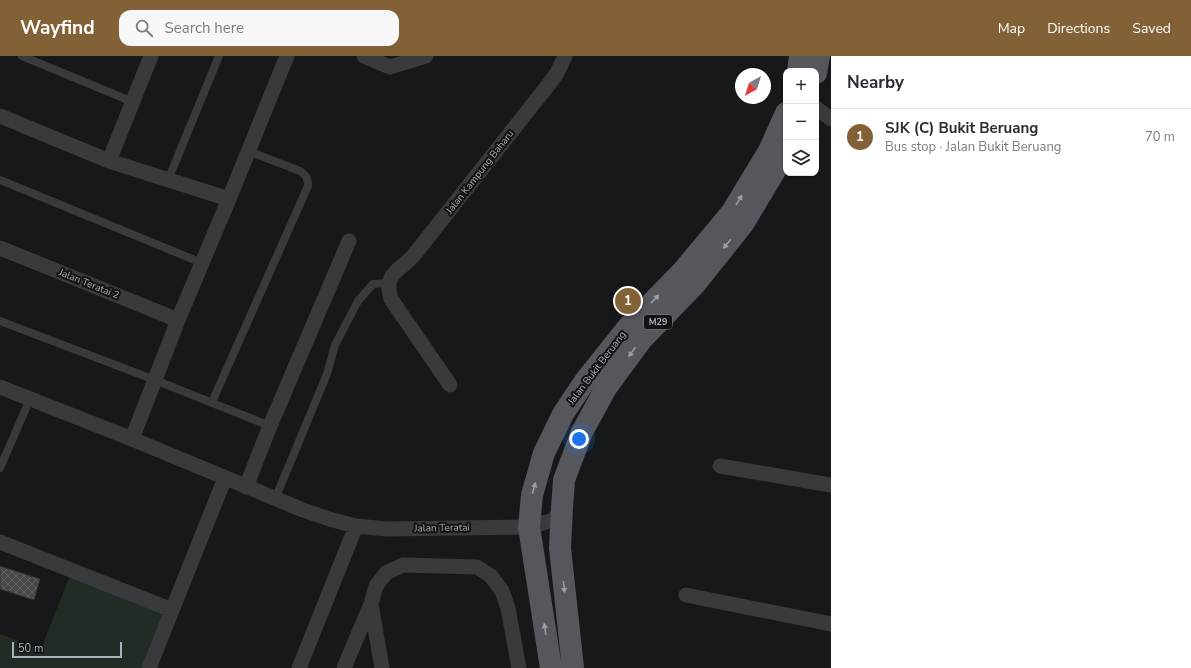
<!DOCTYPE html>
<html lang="en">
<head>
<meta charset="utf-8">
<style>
	body { margin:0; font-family:"Nunito Sans",sans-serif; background:#f7f7f7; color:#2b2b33 }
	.controls { position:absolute; right:12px; top:12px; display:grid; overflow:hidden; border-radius:8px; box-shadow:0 1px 3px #0004 }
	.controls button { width:36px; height:36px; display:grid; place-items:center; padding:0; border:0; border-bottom:1px solid #e1e1e2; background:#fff; color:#2b2b33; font:20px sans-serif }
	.compass { position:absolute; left:735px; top:12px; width:36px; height:36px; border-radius:50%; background:#fff; box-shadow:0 1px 3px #0004; rotate:219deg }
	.scale { position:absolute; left:12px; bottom:10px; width:110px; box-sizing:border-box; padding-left:4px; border:2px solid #aab0b9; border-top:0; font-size:11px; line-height:14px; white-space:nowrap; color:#aab0b9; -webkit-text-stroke:3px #121314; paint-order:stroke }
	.you { position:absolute; left:579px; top:383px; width:14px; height:14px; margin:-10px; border:3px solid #fff; border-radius:50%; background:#1a73e8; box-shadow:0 0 0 6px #1a73e833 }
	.badge { display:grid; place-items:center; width:26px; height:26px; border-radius:50%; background:#836136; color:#fff; font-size:13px; font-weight:700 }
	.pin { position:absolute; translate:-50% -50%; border:2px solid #fff; box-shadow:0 1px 4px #0006 }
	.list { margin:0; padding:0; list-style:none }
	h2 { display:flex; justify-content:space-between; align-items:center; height:52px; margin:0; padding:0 16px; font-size:17px }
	h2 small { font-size:13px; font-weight:400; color:#7c7c81 }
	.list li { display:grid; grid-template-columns:26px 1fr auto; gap:12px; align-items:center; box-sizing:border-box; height:56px; padding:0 16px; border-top:1px solid #e1e1e2 }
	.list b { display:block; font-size:15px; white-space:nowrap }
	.list p { margin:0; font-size:13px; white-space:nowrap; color:#7c7c81 }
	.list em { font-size:13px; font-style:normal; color:#7c7c81 }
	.icon { flex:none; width:22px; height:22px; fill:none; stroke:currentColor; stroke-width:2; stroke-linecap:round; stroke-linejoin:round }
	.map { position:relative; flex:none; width:831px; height:612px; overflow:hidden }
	header { display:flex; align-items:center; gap:24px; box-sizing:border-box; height:56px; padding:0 20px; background:#836136; color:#fff }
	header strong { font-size:19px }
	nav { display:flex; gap:22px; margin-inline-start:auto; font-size:14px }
	.search { width:280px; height:36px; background:#f7f7f7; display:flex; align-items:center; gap:10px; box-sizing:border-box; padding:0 14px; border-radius:12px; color:#7c7c81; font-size:15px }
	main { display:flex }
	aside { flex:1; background:#fff }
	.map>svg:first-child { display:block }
	.grass { fill:#232c24 }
	.building { fill:url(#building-cross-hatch); stroke:#313235 }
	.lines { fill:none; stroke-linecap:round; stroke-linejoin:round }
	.lane { stroke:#383a3e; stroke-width:8 }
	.street { stroke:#383a3e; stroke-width:15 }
	.primary { stroke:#55575d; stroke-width:22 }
	.oneway { fill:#999ea7 }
	.labels { text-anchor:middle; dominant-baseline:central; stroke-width:4; stroke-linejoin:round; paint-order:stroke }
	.shield { fill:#121314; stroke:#7c8188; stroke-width:1 }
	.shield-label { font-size:9px; font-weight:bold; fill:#aab0b9 }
	.street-label { font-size:10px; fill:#aab0b9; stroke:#121314 }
</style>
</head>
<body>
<header>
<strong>Wayfind</strong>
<div class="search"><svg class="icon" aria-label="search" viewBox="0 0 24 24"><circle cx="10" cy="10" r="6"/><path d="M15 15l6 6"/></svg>Search here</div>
<nav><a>Map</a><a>Directions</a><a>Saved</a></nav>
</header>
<main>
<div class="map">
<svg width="831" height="612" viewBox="0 0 831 612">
	<defs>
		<pattern id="building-cross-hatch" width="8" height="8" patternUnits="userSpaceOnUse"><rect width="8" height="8" fill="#46484c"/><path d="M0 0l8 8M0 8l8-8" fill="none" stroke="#5e6064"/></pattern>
	</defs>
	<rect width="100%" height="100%" fill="#171819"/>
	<!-- grass -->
	<path class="grass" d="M70,519L163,557L141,612H0V578L41,593Z"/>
	<!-- building -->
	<path class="building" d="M0,510L40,523L34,544L0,533Z"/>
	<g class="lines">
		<!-- lane -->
		<path class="lane" d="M22,0L133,46
			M0,124L202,207
			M168,124L219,0
			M0,265L155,324L270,370
			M212,346L308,130C308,122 306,119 300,115L248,95
			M0,412L30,343
			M275,443L327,318L335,289L358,245L373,228L388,227"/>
		<!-- street -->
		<path class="street" d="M364,0L390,11L426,0
			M816,52L831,63
			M0,60L109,105L229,143
			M109,105L151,0
			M0,192L178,264
			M450,329L391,243C383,217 400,215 414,199L549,28L557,17L565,0
			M0,331L132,383L303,454L329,463L356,470L387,473L529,471L553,464L562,452
			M132,383L178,264L229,143L287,0
			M720,410L831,429
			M246,431L270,370L349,185
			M0,486L172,554
			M686,539L831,568
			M149,612L225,422
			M299,612L356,470
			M344,612L371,548
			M382,612L371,548L376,530L386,517L403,509L477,511L491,520L502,535L508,552L519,612"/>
		<!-- primary -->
		<path class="primary" d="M798,15L800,0
			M816,17L819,0
			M551,612L529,471L532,439L544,397L563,358L585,325L628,271L682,216L732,156L769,95L786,57
			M573,612L560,492L562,452L564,424L582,376L606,332L642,283L696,227L743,168L786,96"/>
	</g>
	<!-- one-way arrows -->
	<defs><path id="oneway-solid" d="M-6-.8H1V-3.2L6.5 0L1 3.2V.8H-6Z"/></defs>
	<g class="oneway">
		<use href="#oneway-solid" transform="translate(739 144) rotate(-59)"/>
		<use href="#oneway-solid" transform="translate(727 188) rotate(129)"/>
		<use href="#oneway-solid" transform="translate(655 243) rotate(-46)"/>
		<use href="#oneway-solid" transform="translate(632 296) rotate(126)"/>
		<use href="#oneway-solid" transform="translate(534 432) rotate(-74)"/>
		<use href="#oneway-solid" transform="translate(564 531) rotate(84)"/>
		<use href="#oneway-solid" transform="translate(545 573) rotate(-99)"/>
	</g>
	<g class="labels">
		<!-- shield labels -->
		<rect class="shield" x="644" y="259" width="28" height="14" rx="3"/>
		<g class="shield-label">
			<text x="658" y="266">M29</text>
		</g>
		<!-- street labels -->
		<g class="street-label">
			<text transform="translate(480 116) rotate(-52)">Jalan Kampung Baharu</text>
			<text transform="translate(89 228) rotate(22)">Jalan Teratai 2</text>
			<text transform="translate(597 312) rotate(-53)">Jalan Bukit Beruang</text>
			<text transform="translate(442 472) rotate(-1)">Jalan Teratai</text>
		</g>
	</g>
</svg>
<div class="controls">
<button>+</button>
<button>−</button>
<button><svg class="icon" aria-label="layers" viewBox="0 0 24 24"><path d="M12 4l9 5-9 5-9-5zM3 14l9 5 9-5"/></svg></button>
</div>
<svg class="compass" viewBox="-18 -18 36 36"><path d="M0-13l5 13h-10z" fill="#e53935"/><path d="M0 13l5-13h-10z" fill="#7c7c81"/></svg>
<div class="scale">50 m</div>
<div class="you"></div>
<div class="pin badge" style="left:628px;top:245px">1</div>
</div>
<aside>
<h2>Nearby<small></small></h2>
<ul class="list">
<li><span class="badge">1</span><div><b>SJK (C) Bukit Beruang</b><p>Bus stop · Jalan Bukit Beruang</p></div><em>70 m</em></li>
</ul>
</aside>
</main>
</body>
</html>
